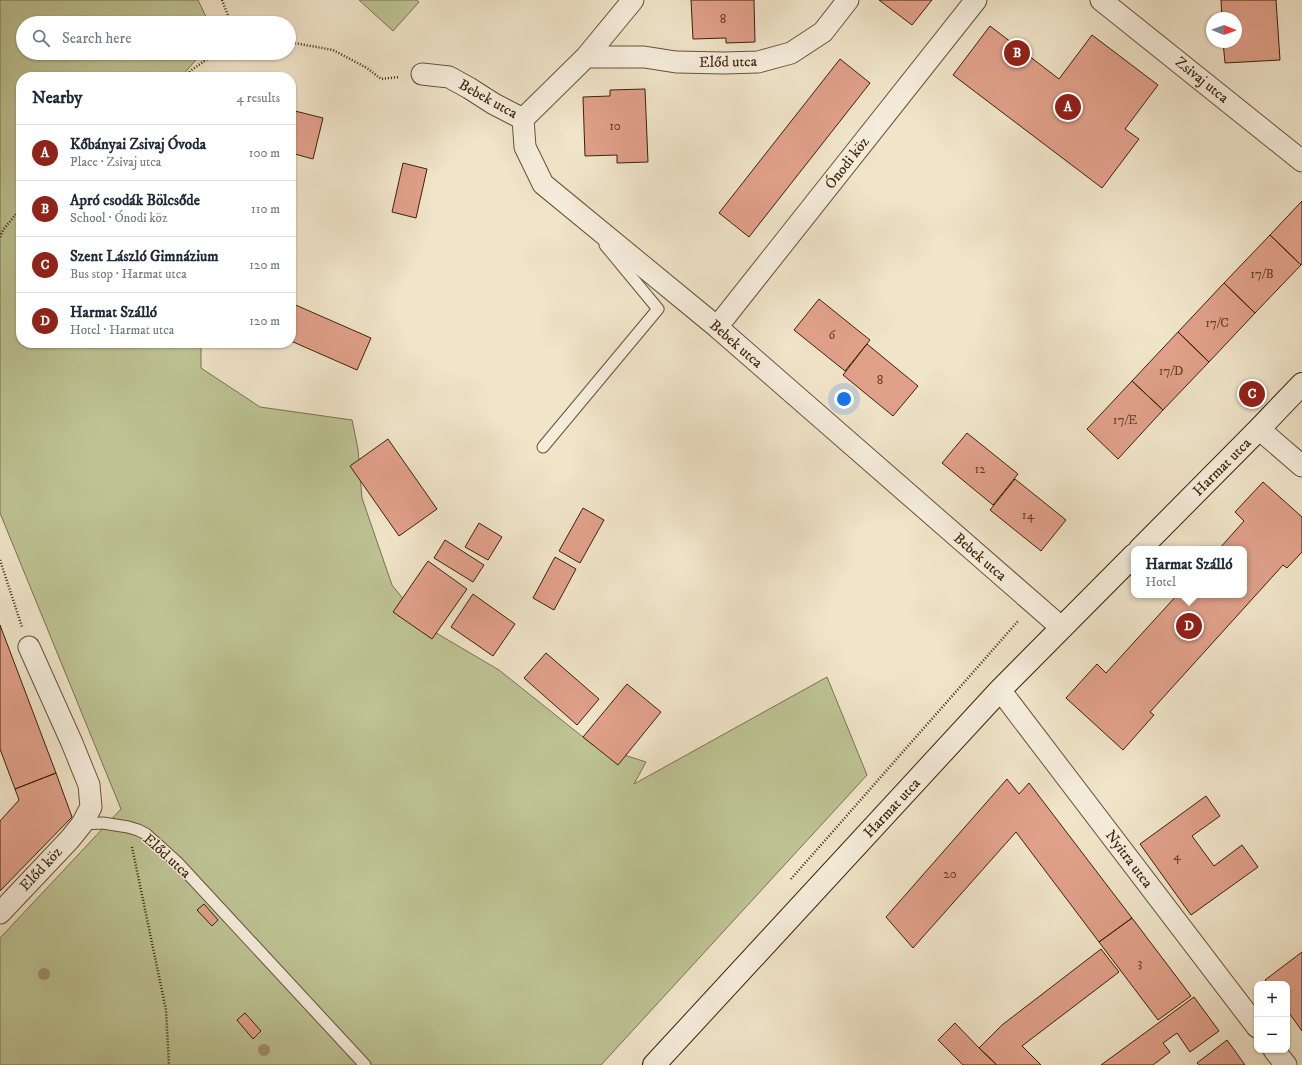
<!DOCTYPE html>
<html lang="en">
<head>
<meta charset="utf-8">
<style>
	body { margin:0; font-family:"IM FELL DW Pica",serif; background:#f6f6f7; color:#1f2937 }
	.controls { position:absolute; right:12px; bottom:12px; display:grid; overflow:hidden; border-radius:8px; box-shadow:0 1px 3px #0004 }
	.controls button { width:36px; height:36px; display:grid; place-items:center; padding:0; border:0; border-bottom:1px solid #e0e1e3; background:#fff; color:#1f2937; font:20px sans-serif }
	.compass { position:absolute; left:1206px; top:12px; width:36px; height:36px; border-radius:50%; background:#fff; box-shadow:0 1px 3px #0004; rotate:91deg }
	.you { position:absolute; left:844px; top:399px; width:14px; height:14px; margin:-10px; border:3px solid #fff; border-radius:50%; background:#1a73e8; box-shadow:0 0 0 6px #1a73e833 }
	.badge { display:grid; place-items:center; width:26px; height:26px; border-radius:50%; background:#8f2418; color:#fff; font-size:13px; font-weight:700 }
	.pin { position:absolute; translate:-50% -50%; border:2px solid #fff; box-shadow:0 1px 4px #0006 }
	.popup { position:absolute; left:1131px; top:546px; width:116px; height:52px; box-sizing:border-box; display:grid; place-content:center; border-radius:8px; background:#fff; filter:drop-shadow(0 1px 3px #0005); font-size:13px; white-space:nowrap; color:#747a83 }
	.popup b { font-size:15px; color:#1f2937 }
	.popup::after { content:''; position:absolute; left:50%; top:100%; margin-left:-8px; border:8px solid transparent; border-top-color:#fff }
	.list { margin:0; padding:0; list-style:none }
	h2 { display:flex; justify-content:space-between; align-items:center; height:52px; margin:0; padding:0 16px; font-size:17px }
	h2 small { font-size:13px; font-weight:400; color:#747a83 }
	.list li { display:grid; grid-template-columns:26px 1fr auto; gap:12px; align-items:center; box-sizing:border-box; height:56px; padding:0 16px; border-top:1px solid #e0e1e3 }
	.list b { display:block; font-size:15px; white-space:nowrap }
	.list p { margin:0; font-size:13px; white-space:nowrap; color:#747a83 }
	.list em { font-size:13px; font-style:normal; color:#747a83 }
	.icon { flex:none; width:22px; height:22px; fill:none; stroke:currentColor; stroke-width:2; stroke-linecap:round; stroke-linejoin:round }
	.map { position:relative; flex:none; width:1302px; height:1065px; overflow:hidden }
	.search { position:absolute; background:#fff; box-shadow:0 1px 3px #0004; left:16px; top:16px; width:280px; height:44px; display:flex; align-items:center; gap:10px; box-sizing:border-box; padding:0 14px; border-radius:22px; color:#747a83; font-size:15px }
	.panel { position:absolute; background:#fff; box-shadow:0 1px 3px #0004; left:16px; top:72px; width:280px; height:276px; border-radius:16px }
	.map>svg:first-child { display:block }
	.green { fill:#bdc394; stroke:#7c724c }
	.building { fill:#e0a08a; stroke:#3c2205 }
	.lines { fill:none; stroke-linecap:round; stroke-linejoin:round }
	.lane-casing { stroke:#695236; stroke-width:13 }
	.street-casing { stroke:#695236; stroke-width:23 }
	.secondary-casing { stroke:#3c2205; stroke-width:24 }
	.path { stroke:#3c2205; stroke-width:2.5; stroke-dasharray:1 2; stroke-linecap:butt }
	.lane { stroke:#f5eddc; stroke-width:11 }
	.street { stroke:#f5eddc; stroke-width:21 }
	.secondary { stroke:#f5eddc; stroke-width:22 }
	.tree { fill:#9f8f71 }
	.labels { text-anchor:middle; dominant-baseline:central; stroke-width:3; stroke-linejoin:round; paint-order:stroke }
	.number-label { font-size:13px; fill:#654226 }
	.street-label { font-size:15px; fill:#3c2205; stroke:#f5eddc }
</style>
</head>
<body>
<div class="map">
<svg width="1302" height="1065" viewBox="0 0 1302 1065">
	<rect width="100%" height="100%" fill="#f0e4c9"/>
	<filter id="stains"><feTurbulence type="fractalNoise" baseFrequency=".005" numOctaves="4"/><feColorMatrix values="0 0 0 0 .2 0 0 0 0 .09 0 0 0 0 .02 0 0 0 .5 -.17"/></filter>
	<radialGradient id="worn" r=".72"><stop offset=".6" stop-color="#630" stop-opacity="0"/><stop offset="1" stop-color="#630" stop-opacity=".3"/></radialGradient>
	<!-- green -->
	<path class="green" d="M0,0H198L209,23H23V53H202L181,77H21V194L16,196L21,203V343H201V368L260,407L352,420L358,449L362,498L392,585L426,627L499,670L593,745L646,762L634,784L827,677L867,775L601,1065H0V938L121,809L0,513Z
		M359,0H417L419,2L393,31Z"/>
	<!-- building -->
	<path class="building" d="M691,0H754L755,42L726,43V38L693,39Z
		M879,0H932L912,25Z
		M1221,0H1276L1280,60L1225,63L1223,42H1236V18H1222Z
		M990,26L1059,79L1092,35L1158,85L1125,129L1139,139L1102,188L953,75Z
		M840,59L870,83L749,237L719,213Z
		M645,89L648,162L617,163V155L585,156L583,97L610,96V90Z
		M291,110L323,118L313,159L291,153Z
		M403,163L427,169L416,218L392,212Z
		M1302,201V263L1301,265L1270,235Z
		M1270,235L1301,265L1255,313L1224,283Z
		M1224,283L1255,313L1209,362L1178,332Z
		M819,299L870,340L845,371L794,330Z
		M291,303L371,338L357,370L291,341Z
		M1178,332L1209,362L1163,410L1132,381Z
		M867,344L918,386L893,416L843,375Z
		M1132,381L1163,410L1118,459L1087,429Z
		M967,433L1018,474L993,505L942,463Z
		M388,439L437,509L399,536L350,466Z
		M1015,479L1066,520L1041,551L990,510Z
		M1263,482L1302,517V552L1287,568L1283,565L1150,712L1154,715L1123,750L1066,698L1097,664L1106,673L1177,595H1244V549H1219L1244,521L1235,512Z
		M583,508L604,520L580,563L559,551Z
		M479,523L502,537L488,560L465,547Z
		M445,540L484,565L473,582L434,558Z
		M555,557L576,569L554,610L533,598Z
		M428,561L467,589L432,639L393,612Z
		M473,594L515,624L493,656L451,627Z
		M0,625L56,773L15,789L0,749Z
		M546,653L599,699L577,725L524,678Z
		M627,684L661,712L618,765L583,737Z
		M56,773L72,817L0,891V821L19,800L15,789Z
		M1007,779L1019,794L1029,783L1132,918L1099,942L1016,832L913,948L886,917Z
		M1206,796L1220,816L1192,836L1214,866L1242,845L1258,867L1191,915L1140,844Z
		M204,904L218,920L212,926L197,910Z
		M1132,918L1191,996L1158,1020L1099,942Z
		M1101,949L1119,972L1022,1046L1041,1065H997L979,1048L1002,1025Z
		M1302,952V1031L1287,1010V984H1268L1265,980Z
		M1194,997L1219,1031L1190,1052L1177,1033L1163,1043L1170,1052L1153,1065H1101Z
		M245,1013L261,1031L253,1039L237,1020Z
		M955,1023L979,1048L997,1065H963L938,1040Z
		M1227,1040L1245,1065H1199L1197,1063Z"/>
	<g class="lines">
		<!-- lane casing -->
		<g class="lane-casing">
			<path id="lane" d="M543,447L658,309L605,245
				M82,824L103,823L128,827L138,830L146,834L177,862L365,1065"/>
		</g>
		<!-- street casing -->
		<g class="street-casing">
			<path id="street" d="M1101,0L1302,161
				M586,57H644L676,62L724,63L758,62L791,53L823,32L848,0
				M422,74L449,77L469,88L494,104L523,119
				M523,119L525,147L543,184L717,327L1062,628
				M523,119L586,57L633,0
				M717,327L976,0
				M1259,429L1302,466
				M1000,690L1257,1027
				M0,913L70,839L82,824L91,807L89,785L72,743L29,647
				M1274,1050L1286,1065"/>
		</g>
		<!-- secondary casing -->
		<g class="secondary-casing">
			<path id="secondary" d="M1140,549L1259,429L1302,384
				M654,1065L1000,690L1134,555"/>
		</g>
		<!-- path -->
		<path class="path" d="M222,0L231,23
			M289,42L333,50L367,68L381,79L399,77
			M186,77L190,71L216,53
			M0,237L3,230L21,208
			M0,560L22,627
			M132,847L166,1010L169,1065
			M791,879L1019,620"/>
		<!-- lane -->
		<use href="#lane" class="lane"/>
		<!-- street -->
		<use href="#street" class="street"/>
		<!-- secondary -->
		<use href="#secondary" class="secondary"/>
	</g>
	<!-- trees -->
	<g class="tree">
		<circle cx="44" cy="974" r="6"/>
		<circle cx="264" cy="1050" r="6"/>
	</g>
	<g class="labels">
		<!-- number labels -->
		<g class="number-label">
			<text x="723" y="19">8</text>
			<text x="615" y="126">10</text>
			<text x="1262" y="274">17/B</text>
			<text x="1217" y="323">17/C</text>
			<text x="832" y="335">6</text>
			<text x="1171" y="371">17/D</text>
			<text x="880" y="380">8</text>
			<text x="1125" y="420">17/E</text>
			<text x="980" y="469">12</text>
			<text x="1028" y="515">14</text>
			<text x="1177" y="856">4</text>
			<text x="950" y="874">20</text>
			<text x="1140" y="963">3</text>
		</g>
		<!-- street labels -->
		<g class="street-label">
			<text transform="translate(728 62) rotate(-1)">Előd utca</text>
			<text transform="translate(1202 80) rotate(39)">Zsivaj utca</text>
			<text transform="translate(488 99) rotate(29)">Bebek utca</text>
			<text transform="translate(847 163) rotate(-52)">Ónodi köz</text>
			<text transform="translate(736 344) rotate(41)">Bebek utca</text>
			<text transform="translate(1222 467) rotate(-45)">Harmat utca</text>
			<text transform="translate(980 557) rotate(41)">Bebek utca</text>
			<text transform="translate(892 808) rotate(-47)">Harmat utca</text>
			<text transform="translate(167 856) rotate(42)">Előd utca</text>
			<text transform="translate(1129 859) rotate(53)">Nyitra utca</text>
			<text transform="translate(41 869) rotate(-47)">Előd köz</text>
		</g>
	</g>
	<rect width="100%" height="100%" filter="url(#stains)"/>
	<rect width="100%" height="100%" fill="url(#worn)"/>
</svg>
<div class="controls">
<button>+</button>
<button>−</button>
</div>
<svg class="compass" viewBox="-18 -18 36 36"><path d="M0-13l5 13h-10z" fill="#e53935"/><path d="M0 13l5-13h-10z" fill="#747a83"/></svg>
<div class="you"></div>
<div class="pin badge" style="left:1068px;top:107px">A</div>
<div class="pin badge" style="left:1017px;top:53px">B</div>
<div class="pin badge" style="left:1252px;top:394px">C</div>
<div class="pin badge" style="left:1189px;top:626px">D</div>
<div class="popup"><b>Harmat Szálló</b>Hotel</div>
<div class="search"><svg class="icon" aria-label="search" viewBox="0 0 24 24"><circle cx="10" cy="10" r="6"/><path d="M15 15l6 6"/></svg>Search here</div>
<section class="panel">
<h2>Nearby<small>4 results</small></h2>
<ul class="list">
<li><span class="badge">A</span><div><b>Kőbányai Zsivaj Óvoda</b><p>Place · Zsivaj utca</p></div><em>100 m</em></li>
<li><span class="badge">B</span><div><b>Apró csodák Bölcsőde</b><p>School · Ónodi köz</p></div><em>110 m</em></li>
<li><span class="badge">C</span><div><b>Szent László Gimnázium</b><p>Bus stop · Harmat utca</p></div><em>120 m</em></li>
<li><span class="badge">D</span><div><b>Harmat Szálló</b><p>Hotel · Harmat utca</p></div><em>120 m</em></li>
</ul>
</section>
</div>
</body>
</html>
